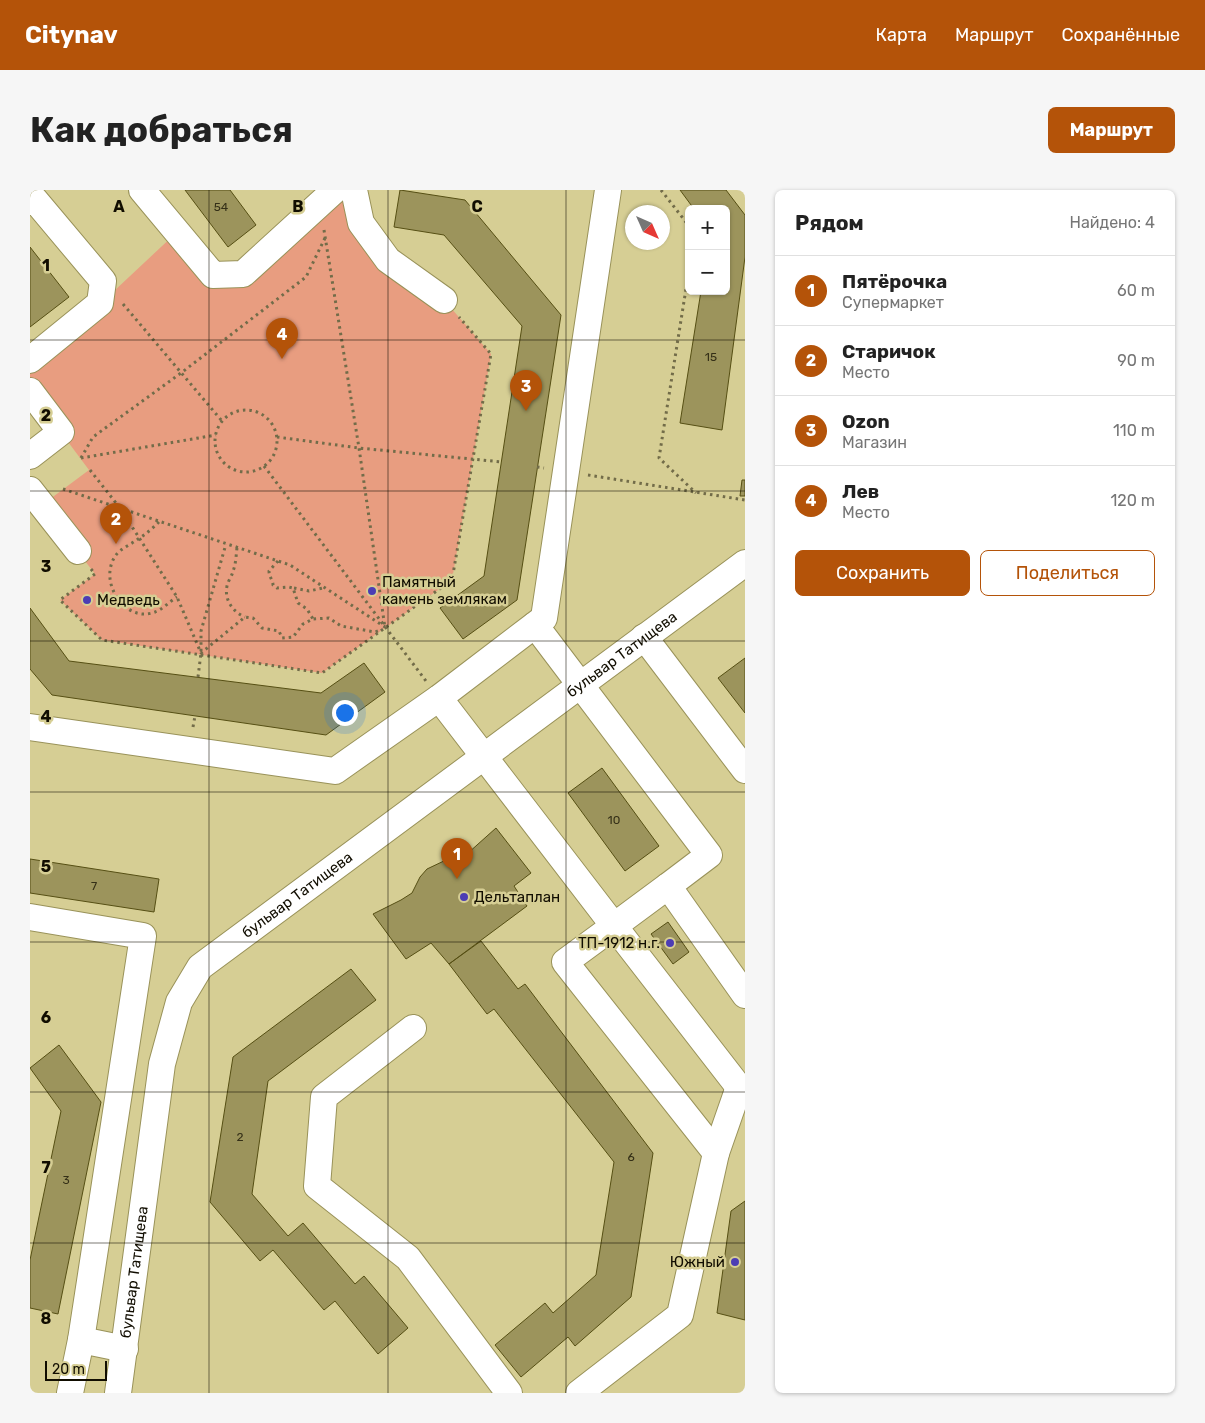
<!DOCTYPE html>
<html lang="ru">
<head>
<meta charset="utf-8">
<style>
	body { margin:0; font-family:Rubik,sans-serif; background:#f6f6f6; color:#222 }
	.controls { position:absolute; right:15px; top:15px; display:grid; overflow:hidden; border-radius:8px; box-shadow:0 1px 4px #0004 }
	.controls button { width:45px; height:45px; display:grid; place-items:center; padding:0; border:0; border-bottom:1px solid #e0e0e0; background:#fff; color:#222; font:25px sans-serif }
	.compass { position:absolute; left:595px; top:15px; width:45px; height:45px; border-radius:50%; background:#fff; box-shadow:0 1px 4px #0004; rotate:135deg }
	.scale { position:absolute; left:15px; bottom:12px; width:62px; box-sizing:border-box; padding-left:5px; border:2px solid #110d00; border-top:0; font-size:14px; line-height:18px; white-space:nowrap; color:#110d00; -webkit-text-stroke:4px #d6ce94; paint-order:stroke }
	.you { position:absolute; left:314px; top:522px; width:18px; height:18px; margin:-12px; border:4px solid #fff; border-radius:50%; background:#1a73e8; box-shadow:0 0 0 8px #1a73e833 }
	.badge { display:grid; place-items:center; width:32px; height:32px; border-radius:50%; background:#b45309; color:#fff; font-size:16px; font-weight:700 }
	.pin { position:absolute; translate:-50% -41px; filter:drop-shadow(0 1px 2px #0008) }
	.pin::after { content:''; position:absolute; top:26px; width:18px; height:15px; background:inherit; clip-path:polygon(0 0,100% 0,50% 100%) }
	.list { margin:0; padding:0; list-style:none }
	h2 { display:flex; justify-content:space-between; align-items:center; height:65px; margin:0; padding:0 20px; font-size:21px }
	h2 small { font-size:16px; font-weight:400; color:#767676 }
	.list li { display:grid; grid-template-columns:32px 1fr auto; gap:15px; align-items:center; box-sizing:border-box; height:70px; padding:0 20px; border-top:1px solid #e0e0e0 }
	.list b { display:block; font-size:19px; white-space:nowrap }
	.list p { margin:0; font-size:16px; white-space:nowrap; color:#767676 }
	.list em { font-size:16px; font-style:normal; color:#767676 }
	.actions { display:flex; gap:10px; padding:15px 20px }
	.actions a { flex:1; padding:11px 0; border:1px solid #b45309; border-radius:8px; text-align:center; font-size:18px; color:#b45309 }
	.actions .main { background:#b45309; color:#fff }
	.map { position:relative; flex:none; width:715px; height:1203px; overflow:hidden; border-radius:8px }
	header { display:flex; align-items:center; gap:30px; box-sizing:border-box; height:70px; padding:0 25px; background:#b45309; color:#fff }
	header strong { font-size:24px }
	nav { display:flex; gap:28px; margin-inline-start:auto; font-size:18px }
	.intro { display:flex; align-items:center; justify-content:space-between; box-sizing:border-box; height:120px; padding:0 30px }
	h1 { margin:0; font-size:35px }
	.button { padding:12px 22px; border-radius:8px; background:#b45309; color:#fff; font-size:18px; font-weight:700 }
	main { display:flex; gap:30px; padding:0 30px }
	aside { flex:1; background:#fff; border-radius:8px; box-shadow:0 1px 4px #0004 }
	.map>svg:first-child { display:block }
	.green { fill:#e89d80 }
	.building { fill:#9c945c; stroke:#564f14 }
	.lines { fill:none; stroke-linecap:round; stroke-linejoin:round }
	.minor-casing { stroke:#999259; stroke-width:28 }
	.path { stroke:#726c49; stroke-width:3; stroke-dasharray:2.5 4; stroke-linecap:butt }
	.minor { stroke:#fff; stroke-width:26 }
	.grid { fill:none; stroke:#110d00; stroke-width:1; stroke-opacity:0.55 }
	.poi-dot { fill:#4c3db4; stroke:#d6ce94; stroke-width:2 }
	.labels { text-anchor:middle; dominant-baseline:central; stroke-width:5; stroke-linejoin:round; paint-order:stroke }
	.number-label { font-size:12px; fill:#342f17 }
	.poi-label { font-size:15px; fill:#110d00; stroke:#d6ce94; text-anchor:start }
	.street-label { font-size:15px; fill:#110d00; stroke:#d6ce94 }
	.grid-label { font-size:16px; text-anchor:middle; font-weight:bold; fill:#110d00; stroke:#d6ce94; stroke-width:5; stroke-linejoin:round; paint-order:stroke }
</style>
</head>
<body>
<header>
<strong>Citynav</strong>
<nav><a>Карта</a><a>Маршрут</a><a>Сохранённые</a></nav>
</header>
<div class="intro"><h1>Как добраться</h1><a class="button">Маршрут</a></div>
<main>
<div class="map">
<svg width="715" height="1203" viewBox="0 0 715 1203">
	<rect width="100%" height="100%" fill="#d6ce94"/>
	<!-- green -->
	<path class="green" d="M305,0L331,33L414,110L461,164L422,390L292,483L72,450L30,410L65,384L12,315L59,280L0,201V170L83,102L147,42L183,85L213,84Z"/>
	<!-- building -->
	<path class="building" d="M155,0H200L226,35L198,57Z
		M370,0L435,10L531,125L487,410L433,449L410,418L454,386L492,136L414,45L364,37Z
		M650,0H696L715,25V67L692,240L650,233L671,101H696V19H664Z
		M0,57L39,107L0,137Z
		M712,290H715V306H710Z
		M0,418L39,471L291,503L334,473L355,502L296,545L22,505L0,479Z
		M715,468V523L688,488Z
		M572,578L629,656L595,681L538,603Z
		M466,638L501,683L484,696L497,716L419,774L401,753L376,769L343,724L371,710L382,703L390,687L397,679L416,670L428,672Z
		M0,669L129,689L124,722L0,703Z
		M638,732L659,762L643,774L621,744Z
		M451,751L488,799L495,794L623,963L601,1107L545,1156L538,1147L491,1187L465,1155L515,1113L523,1123L566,1085L584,972L464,819L457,824L419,774Z
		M321,779L346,810L238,891L222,1004L258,1046L273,1033L325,1094L334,1086L378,1138L348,1164L305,1111L294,1120L243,1060L230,1071L180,1012L203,867Z
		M29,855L71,912L28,1124L0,1118V1070L31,921L0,878Z
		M715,1011V1130L687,1123L701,1021Z"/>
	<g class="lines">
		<!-- minor casing -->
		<g class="minor-casing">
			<g id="minor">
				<path d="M112,0L183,85L213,84L305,0"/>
				<path d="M324,0L331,33L358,70L414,110"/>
				<path d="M0,12L5,10L73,91L70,113L0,170"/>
				<path d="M0,201L31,242L0,266"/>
				<path d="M0,300L48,361"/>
				<path d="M505,435L679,665L638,696"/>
				<path d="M614,447L715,580"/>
				<path d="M409,508L584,736L638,696L715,805"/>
				<path d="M0,537L305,581L409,508L514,428L578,0"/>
				<path d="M0,727L113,746L51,1150L40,1203"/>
				<path d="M383,838L294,907L287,996L378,1068L479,1203"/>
				<path d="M686,963L709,897"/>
				<path d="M51,1150L95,1159"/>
				<path id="s1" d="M88,1203L132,874L149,812L170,777L715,373"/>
				<path d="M549,1203L650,1125L686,963L535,772L584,736L715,905"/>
			</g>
		</g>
		<!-- path -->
		<path class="path" d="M631,0L659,36
			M294,40L329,258L355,438
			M659,80L629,268L666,303
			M93,114L192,231
			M185 251a31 31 0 1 1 62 0a31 31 0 1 1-62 0Z
			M247,247L329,258L472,272
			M51,268L63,247L151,183L276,87L295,48
			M51,268L186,245
			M234,276L396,491
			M507,277L514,278
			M60,280L90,318L147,407L171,463L215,427L223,428L232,438L249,441L252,448L263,447L273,434L283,429L299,428L311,436L345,442L350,440
			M558,285L715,310
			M33,299L260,375L355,437
			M129,332C123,338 116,344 108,349C102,354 91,358 86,365C67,391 95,434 125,422C132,420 140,411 147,407
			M207,358C206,365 206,374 203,381C202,386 198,391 197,396C194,410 203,422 215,427
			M248,371L239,381C239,387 243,390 243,395L247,398L259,397L263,398L268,413L277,419L283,429
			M61,379L65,384L30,410L72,450L292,483L422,390L461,164L429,127
			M264,398L279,401L293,398
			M168,487L171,463V441L196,354
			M163,537L165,526"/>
		<!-- minor -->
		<use href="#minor" class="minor"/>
	</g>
	<!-- grid -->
	<path class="grid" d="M179,0V1203M358,0V1203M536,0V1203M0,150H715M0,301H715M0,451H715M0,602H715M0,752H715M0,902H715M0,1053H715"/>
	<!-- markers -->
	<g class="poi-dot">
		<circle cx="342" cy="401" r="5"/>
		<circle cx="57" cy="410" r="5"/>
		<circle cx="434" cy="707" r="5"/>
		<circle cx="640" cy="753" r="5"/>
		<circle cx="705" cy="1072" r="5"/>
	</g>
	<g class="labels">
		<!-- number labels -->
		<g class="number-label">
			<text x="191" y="17">54</text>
			<text x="681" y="167">15</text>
			<text x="584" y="630">10</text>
			<text x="64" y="696">7</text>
			<text x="210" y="947">2</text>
			<text x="601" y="967">6</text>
			<text x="36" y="990">3</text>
		</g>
		<!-- poi labels -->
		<g class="poi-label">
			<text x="352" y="392">Памятный<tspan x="352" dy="17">камень землякам</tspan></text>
			<text x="67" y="410">Медведь</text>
			<text x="444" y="707">Дельтаплан</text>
			<text x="630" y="753" text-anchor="end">ТП-1912 н.г.</text>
			<text x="695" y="1072" text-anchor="end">Южный</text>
		</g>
		<!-- street labels -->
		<g class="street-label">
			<text stroke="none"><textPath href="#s1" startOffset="962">бульвар Татищева</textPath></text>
			<text stroke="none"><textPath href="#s1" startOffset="558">бульвар Татищева</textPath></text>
			<text stroke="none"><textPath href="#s1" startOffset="122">бульвар Татищева</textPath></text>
		</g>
	</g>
	<g class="grid-label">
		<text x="89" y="22">A</text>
		<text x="268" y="22">B</text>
		<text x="447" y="22">C</text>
		<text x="16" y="81">1</text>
		<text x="16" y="231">2</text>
		<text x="16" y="382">3</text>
		<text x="16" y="532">4</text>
		<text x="16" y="682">5</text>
		<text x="16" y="833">6</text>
		<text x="16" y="983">7</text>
		<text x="16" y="1134">8</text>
	</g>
</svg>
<div class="controls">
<button>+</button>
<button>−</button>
</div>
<svg class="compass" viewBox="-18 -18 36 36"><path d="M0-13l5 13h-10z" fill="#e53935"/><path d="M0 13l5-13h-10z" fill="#767676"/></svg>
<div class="scale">20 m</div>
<div class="you"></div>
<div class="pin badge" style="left:427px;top:689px">1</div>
<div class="pin badge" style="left:86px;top:354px">2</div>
<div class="pin badge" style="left:496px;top:221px">3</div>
<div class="pin badge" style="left:252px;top:169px">4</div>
</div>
<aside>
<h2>Рядом<small>Найдено: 4</small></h2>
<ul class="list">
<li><span class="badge">1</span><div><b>Пятёрочка</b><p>Супермаркет</p></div><em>60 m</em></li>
<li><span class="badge">2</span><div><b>Старичок</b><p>Место</p></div><em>90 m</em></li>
<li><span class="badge">3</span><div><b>Ozon</b><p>Магазин</p></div><em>110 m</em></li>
<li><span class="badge">4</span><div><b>Лев</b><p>Место</p></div><em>120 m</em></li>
</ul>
<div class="actions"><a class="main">Сохранить</a><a>Поделиться</a></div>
</aside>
</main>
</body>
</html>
